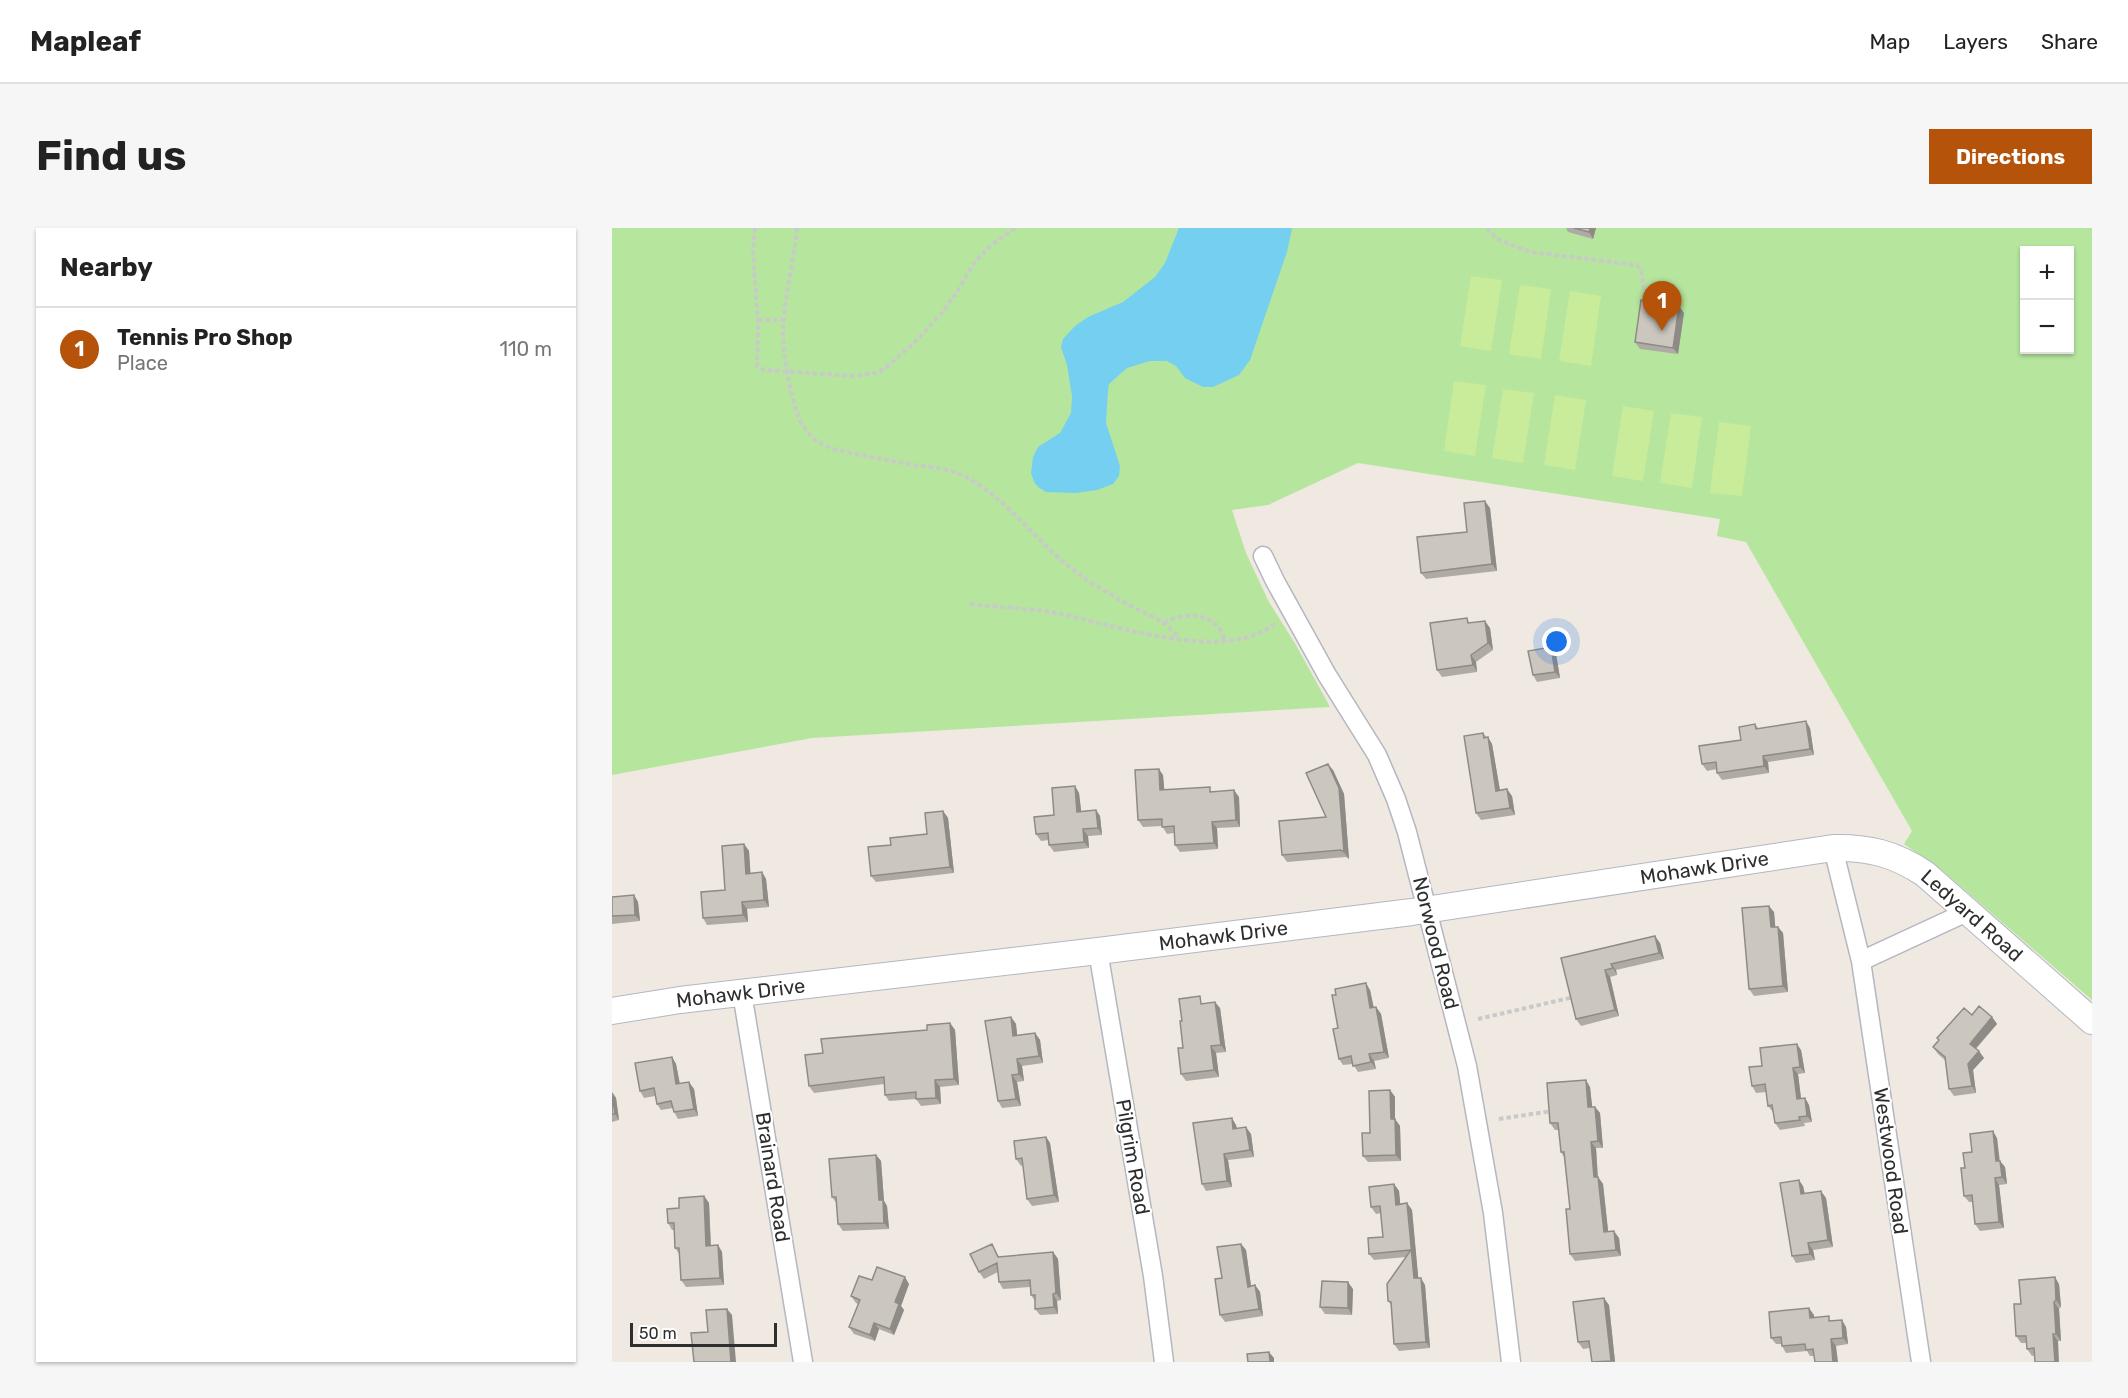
<!DOCTYPE html>
<html lang="en">
<head>
<meta charset="utf-8">
<style>
	body { margin:0; font-family:Rubik,sans-serif; background:#f6f6f6; color:#222 }
	.controls { position:absolute; right:18px; top:18px; display:grid; overflow:hidden; border-radius:0px; box-shadow:0 2px 4px #0004 }
	.controls button { width:54px; height:54px; display:grid; place-items:center; padding:0; border:0; border-bottom:2px solid #e0e0e0; background:#fff; color:#222; font:30px sans-serif }
	.scale { position:absolute; left:18px; bottom:15px; width:147px; box-sizing:border-box; padding-left:6px; border:3px solid #2e2e2e; border-top:0; font-size:16px; line-height:21px; white-space:nowrap; color:#2e2e2e; -webkit-text-stroke:4px #fff; paint-order:stroke }
	.you { position:absolute; left:945px; top:414px; width:21px; height:21px; margin:-15px; border:4px solid #fff; border-radius:50%; background:#1a73e8; box-shadow:0 0 0 9px #1a73e833 }
	.badge { display:grid; place-items:center; width:39px; height:39px; border-radius:50%; background:#b45309; color:#fff; font-size:20px; font-weight:700 }
	.pin { position:absolute; translate:-50% -50px; filter:drop-shadow(0 2px 3px #0008) }
	.pin::after { content:''; position:absolute; top:32px; width:21px; height:18px; background:inherit; clip-path:polygon(0 0,100% 0,50% 100%) }
	.list { margin:0; padding:0; list-style:none }
	h2 { display:flex; justify-content:space-between; align-items:center; height:78px; margin:0; padding:0 24px; font-size:26px }
	h2 small { font-size:20px; font-weight:400; color:#767676 }
	.list li { display:grid; grid-template-columns:39px 1fr auto; gap:18px; align-items:center; box-sizing:border-box; height:84px; padding:0 24px; border-top:2px solid #e0e0e0 }
	.list b { display:block; font-size:22px; white-space:nowrap }
	.list p { margin:0; font-size:20px; white-space:nowrap; color:#767676 }
	.list em { font-size:20px; font-style:normal; color:#767676 }
	.map { position:relative; flex:none; width:1480px; height:1134px; overflow:hidden; border-radius:0px }
	header { display:flex; align-items:center; gap:36px; box-sizing:border-box; height:84px; padding:0 30px; background:#fff; border-bottom:2px solid #e0e0e0 }
	header strong { font-size:28px }
	nav { display:flex; gap:33px; margin-inline-start:auto; font-size:21px }
	.intro { display:flex; align-items:center; justify-content:space-between; box-sizing:border-box; height:144px; padding:0 36px }
	h1 { margin:0; font-size:42px }
	.button { padding:15px 27px; border-radius:0px; background:#b45309; color:#fff; font-size:21px; font-weight:700 }
	main { display:flex; gap:36px; padding:0 36px }
	aside { flex:1; background:#fff; border-radius:0px; box-shadow:0 2px 4px #0004 }
	.map>svg:first-child { display:block }
	.green { fill:#b6e59e; fill-rule:evenodd }
	.pitch { fill:#c9ec9a }
	.water { fill:#75cff0 }
	.lines { fill:none; stroke-linecap:round; stroke-linejoin:round }
	.street-casing { stroke:#b4b7c1; stroke-width:21 }
	.secondary-casing { stroke:#b4b7c1; stroke-width:28 }
	.path { stroke:#c9c9c9; stroke-width:4; stroke-dasharray:4.5 3; stroke-linecap:butt }
	.street { stroke:#fff; stroke-width:18 }
	.secondary { stroke:#fff; stroke-width:26 }
	.wall { fill:#afaba4 }
	.shaded-wall { fill:#8e8b86 }
	.building { fill:#cbc7bf; stroke:#8e8b86; stroke-width:1.5 }
	.labels { text-anchor:middle; dominant-baseline:central; stroke-width:4.5; stroke-linejoin:round; paint-order:stroke }
	.street-label { font-size:20px; fill:#2e2e2e; stroke:#fff }
</style>
</head>
<body>
<header>
<strong>Mapleaf</strong>
<nav><a>Map</a><a>Layers</a><a>Share</a></nav>
</header>
<div class="intro"><h1>Find us</h1><a class="button">Directions</a></div>
<main>
<aside>
<h2>Nearby<small></small></h2>
<ul class="list">
<li><span class="badge">1</span><div><b>Tennis Pro Shop</b><p>Place</p></div><em>110 m</em></li>
</ul>
</aside>
<div class="map">
<svg width="1480" height="1134" viewBox="0 0 1480 1134">
	<rect width="100%" height="100%" fill="#efe9e1"/>
	<!-- green -->
	<path class="green" d="M0,0H1480V772L1332,644L1292,616L1300,603L1134,314L1105,308L1108,291L746,235L656,277L620,282L634,325L657,374L684,417L718,479L200,510L0,547ZM1412,22H1458V122H1412Z"/>
	<!-- pitch -->
	<path class="pitch" d="M859,48L890,52L879,123L848,118Z
		M908,57L939,61L929,131L897,126Z
		M958,63L989,68L979,138L947,133Z
		M842,153L874,157L863,228L832,223Z
		M891,161L922,165L911,235L880,230Z
		M943,167L974,172L963,242L932,237Z
		M1011,178L1042,183L1031,253L1000,248Z
		M1059,185L1090,189L1080,260L1048,255Z
		M1107,194L1139,198L1130,268L1098,265Z"/>
	<!-- water -->
	<path class="water" d="M567,0H680L675,24L638,132L627,147L601,159H591L573,150L564,138L555,133H538L515,140L497,156L496,162L494,195L508,238L507,248L501,256L485,262L464,265L434,264L426,259L422,254L419,245L421,229L426,219L448,205L459,185L460,168L455,137L449,119L451,111L463,98L476,89L511,74L543,49L553,35Z"/>
	<g class="lines">
		<!-- street casing -->
		<g class="street-casing">
			<path id="street" d="M651,328L663,353L715,447L765,527L784,571L795,604L855,838L881,985L899,1134
				M1221,620L1249,733L1309,1134
				M486,723L541,1048L552,1134
				M1249,733L1357,683
				M130,765L191,1134"/>
		</g>
		<!-- secondary casing -->
		<g class="secondary-casing">
			<g id="secondary">
				<path id="s1" d="M0,783L68,772L486,723L800,684L1221,620C1257,619 1283,626 1313,646L1480,793"/>
			</g>
		</g>
		<!-- path -->
		<path class="path" d="M143,0L141,23L146,97L145,138L152,142L240,148L263,145L272,141L300,117L329,86L345,64L362,35L378,18L403,0
			M185,0C182,34 172,69 171,104C171,126 175,146 180,167C186,194 196,215 226,222C251,228 276,232 302,237C318,239 335,240 350,247C394,268 428,319 468,347C484,358 502,369 519,378C536,387 556,393 566,411
			M875,0L885,11L918,24L1025,37L1029,42L1033,69
			M146,92H172
			M358,376C383,379 408,380 432,383C493,392 611,440 665,394
			M552,395C572,383 607,384 612,412
			M866,791L962,769
			M887,891L940,883"/>
		<!-- street -->
		<use href="#street" class="street"/>
		<!-- secondary -->
		<use href="#secondary" class="secondary"/>
	</g>
	<!-- wall -->
	<path class="wall" d="M954,0H984L981,11L956,4Z
		M1072,85L1066,126L1028,121L1023,114Z
		M878,280L885,343L814,351L809,345L855,304Z
		M859,395L878,400L881,422L864,434L865,444L830,449L825,442Z
		M939,419L944,426L948,450L925,454L921,447Z
		M1143,496L1146,500H1198L1202,527L1156,534L1157,545L1110,552L1105,545V541L1095,543L1090,536L1129,512Z
		M871,505L880,516L888,562L900,568L903,587L869,592L864,585Z
		M721,542L732,566L737,631L734,629L675,634L670,627L714,589Z
		M551,547L552,562L601,564L627,569L628,599L605,600L606,621L568,624L563,617L562,605L555,606L550,598L531,599L526,592Z
		M463,558L467,565L469,583L484,582L488,588L490,607L476,608L477,620L442,624L437,617V612L429,613L424,606L442,587Z
		M331,583L336,590L342,645L264,654L259,648L279,617L315,606Z
		M132,616L137,623L138,645L150,644L154,651L157,679L135,681L136,694L95,697L91,690L113,662Z
		M22,667L26,674L28,693L0,696V669Z
		M1162,684L1163,699H1166L1171,705L1176,764L1142,768L1137,761Z
		M1048,715L1052,731L1004,742L1005,747L998,749L1007,788L969,798L964,791L949,730Z
		M758,762L762,780L764,779L769,786L777,830L762,833L764,841L746,844L741,836L731,837L727,831Z
		M593,775L608,780L614,824L604,825L607,849L574,853L569,846L571,820L570,793Z
		M1360,787L1380,789L1385,796L1364,821L1372,830L1361,842L1364,865L1342,868L1337,861L1333,832L1326,826L1321,819L1327,812L1325,810Z
		M399,789L404,796L405,808L423,805L428,812L431,835L410,838L412,853L405,854L409,878L390,880L386,873Z
		M338,795L343,802L347,857L328,859L329,876L309,878L304,871L277,873L273,867L272,856L202,865L197,858L211,825L315,802Z
		M1189,822L1193,845L1186,846L1189,871L1193,870L1197,877L1200,894L1192,895L1193,898L1168,902L1163,895L1161,884L1156,878L1154,864L1144,865L1140,858L1150,838Z
		M60,829L64,836L68,856L82,861L86,888L66,891L62,884L61,880L49,882L45,876L43,868L32,870L28,863Z
		M978,859L980,879H983L988,885L991,920H984L986,949L991,956L996,1004L1007,1010L1009,1028L963,1033L958,1026V981L952,929L949,924L947,902H943L938,895Z
		M778,862L783,869V891L788,898L789,933L756,934L751,928L758,905Z
		M0,864L4,870L7,892L0,894Z
		M624,897L625,900L639,906L642,929L616,932L620,959L594,963L590,956Z
		M434,909L438,915L447,974L420,978L415,971L411,937L409,938L404,931Z
		M1385,910L1388,933L1393,939L1395,956L1387,957L1392,1000L1368,1003L1363,996L1361,974H1357L1352,968L1353,940L1360,924Z
		M264,927L269,933L272,973L275,978L277,1001L231,1003L226,996L225,976L220,969Z
		M782,956L787,963L788,976L795,975L800,982L806,1050L813,1057L818,1120L787,1123L782,1116L780,1078L776,1073L794,1029L762,1032L757,1026L771,1009L769,985L764,986L759,979Z
		M1191,958L1193,966L1214,970L1221,1019L1201,1022L1203,1032L1184,1035L1180,1028Z
		M92,968L97,975L99,1018L106,1017L110,1024L112,1057L74,1059L69,1052L68,1027L63,1020L62,1002H60L56,995L67,980Z
		M380,1016L387,1029L441,1024L446,1031L449,1072L445,1073L446,1086L428,1087L423,1081V1073L419,1067L418,1059L391,1061L387,1054L386,1044L372,1051L367,1044Z
		M629,1016L634,1022L639,1058L643,1057L648,1064L651,1088L613,1094L608,1087L610,1050Z
		M260,1052L297,1056L289,1078L292,1082L282,1107L267,1101L263,1113L242,1106L237,1099L246,1076L244,1075L239,1068Z
		M1447,1056L1449,1079L1447,1081L1449,1113H1446L1423,1127L1420,1128L1415,1121L1414,1115H1409L1404,1108L1409,1076Z
		M741,1061L740,1087L713,1086L708,1079Z
		M997,1077L1003,1134H980L978,1120L971,1121L966,1114Z
		M1202,1087V1090L1220,1093L1234,1099L1236,1116L1224,1118L1202,1128H1198L1195,1123L1174,1125L1170,1118L1169,1116H1164L1159,1110Z"/>
	<!-- shaded-wall -->
	<path class="shaded-wall" d="M978,0H984L981,11L977,4Z
		M1067,78L1072,85L1066,126L1061,120Z
		M873,273L878,280L885,343L880,336Z
		M873,393L878,400L881,422L876,415Z
		M939,419L944,426L948,450L943,444Z
		M859,427L864,434L865,444L861,437Z
		M1194,493L1198,500L1202,527L1198,521Z
		M876,509L880,516L889,569L884,563Z
		M1151,528L1156,534L1157,545L1152,538Z
		M716,536L721,542L732,566L737,631L732,624Z
		M547,541L551,547L553,569L548,562Z
		M463,558L467,565L470,590L465,584Z
		M895,561L900,568L903,587L898,580Z
		M622,562L627,569L628,599L624,592Z
		M484,582L488,588L490,607L486,600Z
		M331,583L336,590L342,645L338,639Z
		M600,594L605,600L606,621L602,615Z
		M471,601L476,608L477,620L472,614Z
		M132,616L137,623L139,652L134,646Z
		M150,644L154,651L157,679L152,672Z
		M22,667L26,674L28,693L23,687Z
		M130,674L135,681L136,694L131,687Z
		M1157,678L1162,684L1164,706L1159,699Z
		M1166,699L1171,705L1176,764L1171,758Z
		M1043,708L1048,715L1052,731L1047,725Z
		M999,736L1004,742L1005,747L1001,740Z
		M993,742L998,749L1007,788L1003,782Z
		M754,755L758,762L763,787L758,780Z
		M603,774L608,780L614,824L609,817Z
		M764,779L769,786L777,830L772,824Z
		M399,789L404,796L406,815L401,808Z
		M1380,789L1385,796L1362,822L1358,816Z
		M338,795L343,802L347,857L342,851Z
		M423,805L428,812L431,835L427,828Z
		M1185,816L1189,822L1193,845L1188,839Z
		M599,818L604,825L607,849L602,842Z
		M1367,823L1372,830L1361,842L1364,865L1360,858L1356,836Z
		M757,826L762,833L764,841L759,834Z
		M60,829L64,836L69,863L64,856Z
		M405,831L410,838L412,853L407,846Z
		M1181,840L1186,846L1190,878L1185,871Z
		M400,847L405,854L409,878L404,871Z
		M323,852L328,859L329,876L324,870Z
		M974,852L978,859L981,886L976,879Z
		M77,854L82,861L86,888L82,881Z
		M778,862L783,869V898L779,891Z
		M0,864L4,870L7,892L3,886Z
		M1193,870L1197,877L1200,894L1195,888Z
		M983,879L988,885L991,920L986,913Z
		M620,890L624,897L626,908L621,901Z
		M783,891L788,898L789,933L784,927Z
		M634,899L639,906L642,929L638,922Z
		M1381,903L1385,910L1388,940L1384,933Z
		M434,909L438,915L447,974L442,967Z
		M979,914L984,920L986,956L982,949Z
		M612,926L616,932L620,959L615,953Z
		M264,927L269,933L272,973L275,978L277,1001L272,995L267,972Z
		M1388,933L1393,939L1395,956L1390,949Z
		M986,949L991,956L997,1011L992,1004Z
		M1383,950L1387,957L1392,1000L1387,994Z
		M1187,952L1191,958L1194,973L1189,966Z
		M782,956L787,963L789,983L784,977Z
		M1209,963L1214,970L1221,1019L1216,1012Z
		M92,968L97,975L99,1025L94,1018Z
		M795,975L800,982L807,1057L802,1050Z
		M1002,1003L1007,1010L1009,1028L1004,1022Z
		M1196,1015L1201,1022L1203,1032L1198,1026Z
		M629,1016L634,1022L640,1065L636,1059Z
		M106,1017L110,1024L112,1057L108,1050Z
		M441,1024L446,1031L449,1072L444,1065Z
		M293,1049L297,1056L289,1078L292,1082L282,1107L278,1101L283,1074Z
		M1443,1049L1447,1056L1449,1079L1444,1072Z
		M809,1050L813,1057L818,1120L814,1114Z
		M736,1054L741,1061L740,1087L736,1080Z
		M643,1057L648,1064L651,1088L647,1081Z
		M441,1066L445,1073L446,1086L442,1079Z
		M992,1070L997,1077L1003,1134L999,1133Z
		M1442,1074L1447,1081L1449,1113L1444,1106Z
		M1197,1080L1202,1087L1203,1097L1198,1090Z
		M115,1081L120,1087L124,1134H119Z
		M1230,1092L1234,1099L1236,1116L1231,1110Z
		M262,1095L267,1101L263,1113L258,1107Z
		M1441,1106L1446,1113L1447,1134H1443Z
		M1219,1111L1224,1118L1226,1134H1221Z
		M657,1124L662,1130V1134H658Z"/>
	<!-- building -->
	<path class="building" d="M962,0H978L977,4Z
		M1029,72L1067,78L1061,120L1023,114Z
		M873,273L880,336L809,345L805,309L855,304L852,275Z
		M855,390L856,395L873,393L876,415L859,427L861,437L825,442L818,395Z
		M939,419L943,444L921,447L916,423Z
		M1194,493L1198,521L1151,528L1152,538L1105,545L1104,534L1090,536L1087,518L1129,512L1127,499L1143,496L1144,501Z
		M871,505L872,510L876,509L884,563L895,561L898,580L864,585L852,508Z
		M716,536L727,560L732,624L729,622L670,627L667,593L714,589L694,545Z
		M547,541L548,562L598,559V564L622,562L624,592L600,594L602,615L563,617L562,598L550,599V591L526,592L523,542Z
		M463,558L465,584L484,582L486,600L471,601L472,614L437,617L436,605L424,606L422,589L442,587L440,560Z
		M331,583L338,639L259,648L256,619L279,617L278,610L315,606L313,585Z
		M132,616L134,646L150,644L152,672L130,674L131,687L91,690L89,664L113,662L110,618Z
		M22,667L23,687L0,688V669Z
		M1157,678L1159,699H1166L1171,758L1137,761L1130,680Z
		M1043,708L1047,725L999,736L1001,740L993,742L1003,782L964,791L949,730Z
		M754,755L758,780L764,779L772,824L757,826L759,834L741,838L739,828L727,831L721,801L726,800L720,767H724L723,761Z
		M588,768L589,776L603,774L609,817L599,818L602,842L569,846L566,820H571L568,793H570L567,771Z
		M1367,778L1380,789L1358,816L1367,823L1356,836L1360,858L1337,861L1333,829L1321,819L1327,812L1325,810L1352,780L1360,787Z
		M399,789L401,808L423,805L427,828L405,831L407,846L400,847L404,871L386,873L373,793Z
		M338,795L342,851L323,852L324,870L304,871V864L273,867L272,849L197,858L193,827L211,825L209,811L315,802V797Z
		M1185,816L1188,839L1181,840L1185,871L1193,870L1195,888L1187,889L1188,892L1163,895L1160,877L1156,878L1153,856L1140,858L1137,839L1150,838L1148,820Z
		M60,829L64,856L77,854L82,881L62,884L59,873L45,876L42,860L28,863L23,835Z
		M974,852L976,879H983L986,913L979,914L982,949H986L992,1004L1002,1003L1004,1022L958,1026L954,981H958L952,924H949L946,895H938L935,855Z
		M778,862L779,891H783L784,927L751,928L750,905H758L757,863Z
		M0,868L3,886H0Z
		M620,890L621,901L634,899L638,922L612,926L615,953L590,956L581,895Z
		M1381,903L1384,933H1388L1390,949L1383,950L1387,994L1363,996L1360,967L1352,968L1349,940H1353L1351,925L1360,924L1358,906Z
		M434,909L442,967L415,971L410,930L404,931L402,913Z
		M264,927L267,972H271L272,995L226,996L224,969H220L217,931Z
		M1187,952L1189,966L1209,963L1216,1012L1196,1015L1198,1026L1180,1028L1168,955Z
		M782,956L784,977L795,975L802,1050H809L814,1114L782,1116L779,1074L776,1073L775,1056L799,1022L757,1026L756,1010L771,1009L768,978L759,979L757,959Z
		M92,968L94,1018L106,1017L108,1050L69,1052L67,1020H63L62,995H56L55,981L67,980V970Z
		M380,1016L386,1029L441,1024L444,1065L441,1066L442,1079L423,1081V1067H419L418,1052L387,1054L385,1035L367,1044L358,1026Z
		M629,1016L636,1059L643,1057L647,1081L608,1087L603,1051L610,1050L605,1019Z
		M265,1039L293,1049L283,1074L287,1076L278,1101L262,1095L258,1107L237,1099L248,1072L239,1068L247,1048L260,1052Z
		M1443,1049L1444,1072L1442,1074L1444,1106H1441L1443,1134H1423L1422,1120L1415,1121L1414,1108H1404L1402,1076H1409L1407,1052Z
		M710,1053L736,1054V1080L708,1079Z
		M992,1070L999,1133L980,1134L977,1113L966,1114L961,1074Z
		M1197,1080L1198,1090L1217,1088V1093L1230,1092L1231,1110L1219,1111L1221,1134H1203L1201,1121L1194,1122L1193,1116L1170,1118L1169,1109L1159,1110L1157,1084Z
		M115,1081L119,1134H82L79,1105L96,1104L94,1082Z
		M657,1124L658,1134H636L635,1126Z"/>
	<g class="labels">
		<!-- street labels -->
		<g class="street-label">
			<text stroke="none"><textPath href="#s1" startOffset="1102">Mohawk Drive</textPath></text>
			<text stroke="none"><textPath href="#s1" startOffset="1392">Ledyard Road</textPath></text>
			<text stroke="none"><textPath href="#s1" startOffset="616">Mohawk Drive</textPath></text>
			<text transform="translate(824 715) rotate(76)">Norwood Road</text>
			<text stroke="none"><textPath href="#s1" startOffset="130">Mohawk Drive</textPath></text>
			<text transform="translate(521 929) rotate(80)">Pilgrim Road</text>
			<text transform="translate(1279 933) rotate(82)">Westwood Road</text>
			<text transform="translate(161 949) rotate(81)">Brainard Road</text>
		</g>
	</g>
</svg>
<div class="controls">
<button>+</button>
<button>−</button>
</div>
<div class="scale">50 m</div>
<div class="you"></div>
<div class="pin badge" style="left:1050px;top:103px">1</div>
</div>
</main>
</body>
</html>
